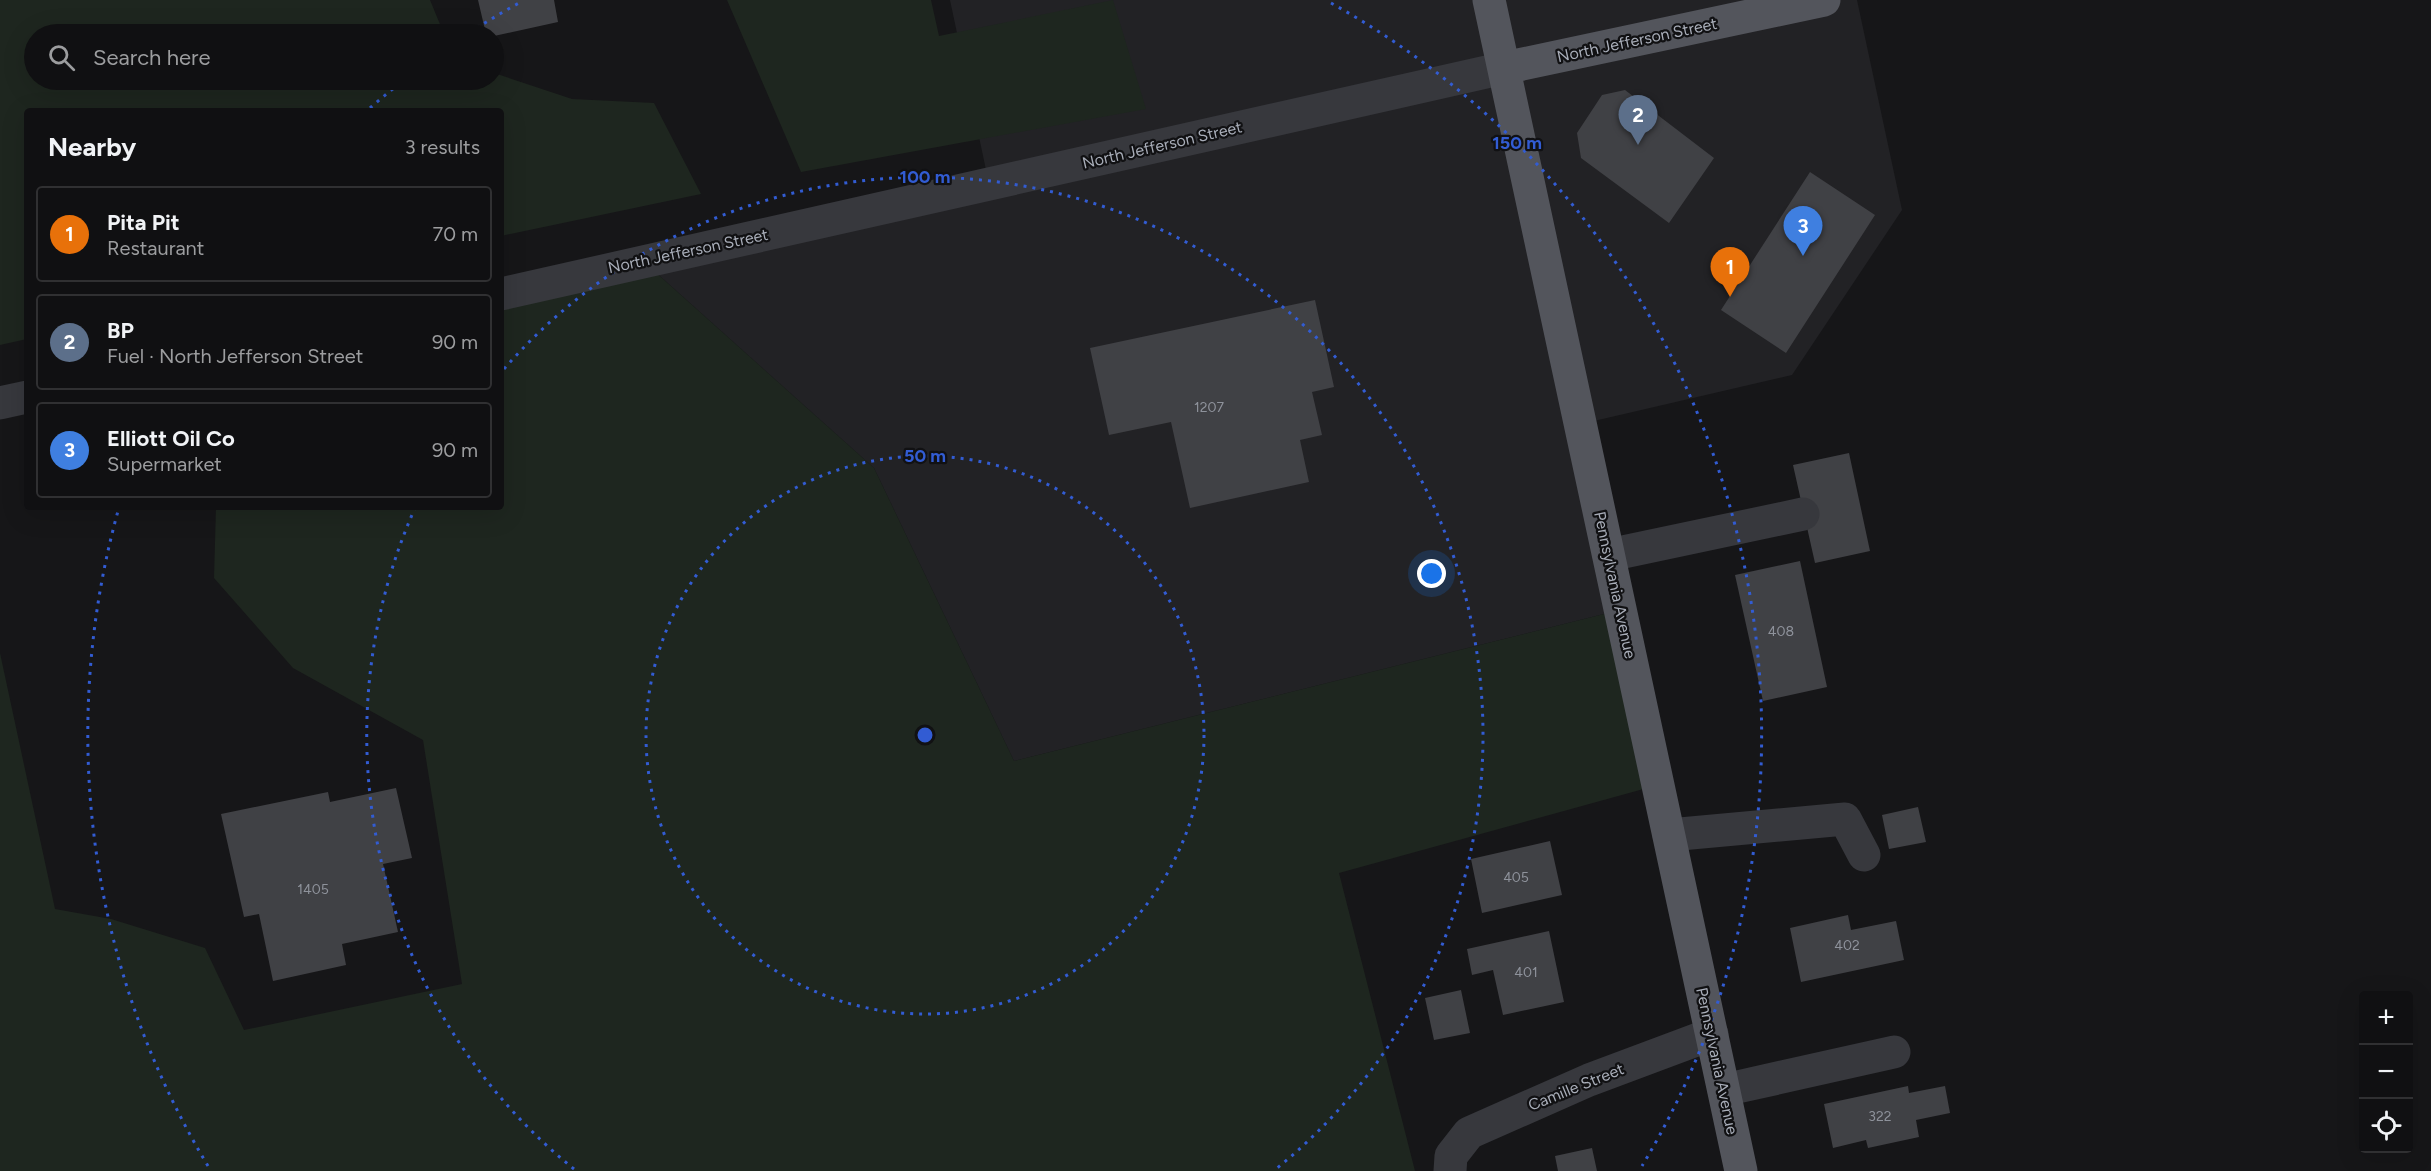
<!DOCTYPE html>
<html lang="en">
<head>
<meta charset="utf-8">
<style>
	body { margin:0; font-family:Figtree,sans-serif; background:#1e1e20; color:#f1f3f6 }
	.controls { position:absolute; right:18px; bottom:18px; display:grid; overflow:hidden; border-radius:6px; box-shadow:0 6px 24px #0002 }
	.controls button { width:54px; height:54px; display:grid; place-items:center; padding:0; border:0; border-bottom:2px solid #303032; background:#101012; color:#f1f3f6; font:30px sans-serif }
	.you { position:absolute; left:1432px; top:574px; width:21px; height:21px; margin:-15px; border:4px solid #fff; border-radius:50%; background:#1a73e8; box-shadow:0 0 0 9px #1a73e833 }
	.badge { display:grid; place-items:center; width:39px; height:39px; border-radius:50%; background:#b45309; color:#fff; font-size:20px; font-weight:700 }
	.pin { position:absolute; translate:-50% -50px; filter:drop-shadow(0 2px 3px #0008) }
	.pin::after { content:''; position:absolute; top:32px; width:21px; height:18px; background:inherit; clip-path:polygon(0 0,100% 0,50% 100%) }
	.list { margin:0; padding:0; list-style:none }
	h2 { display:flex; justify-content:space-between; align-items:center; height:78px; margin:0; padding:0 24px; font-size:26px }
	h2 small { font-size:20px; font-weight:400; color:#9c9d9f }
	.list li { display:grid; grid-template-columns:39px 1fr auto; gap:18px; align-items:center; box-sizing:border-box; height:96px; margin:0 12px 12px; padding:0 12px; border:2px solid #303032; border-radius:6px }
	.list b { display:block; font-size:22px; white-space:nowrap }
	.list p { margin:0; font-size:20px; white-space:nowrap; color:#9c9d9f }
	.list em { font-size:20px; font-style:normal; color:#9c9d9f }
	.icon { flex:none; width:33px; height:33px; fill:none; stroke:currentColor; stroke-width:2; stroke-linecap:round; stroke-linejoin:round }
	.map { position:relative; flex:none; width:2431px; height:1171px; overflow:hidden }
	.search { position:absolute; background:#101012; box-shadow:0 6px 24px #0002; left:24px; top:24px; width:480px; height:66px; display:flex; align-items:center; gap:15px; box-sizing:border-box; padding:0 21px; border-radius:33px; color:#9c9d9f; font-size:22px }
	.panel { position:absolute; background:#101012; box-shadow:0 6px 24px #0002; left:24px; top:108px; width:480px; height:402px; border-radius:6px }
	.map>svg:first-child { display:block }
	.built { fill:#222225 }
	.green { fill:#1e261f }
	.building { fill:#404145 }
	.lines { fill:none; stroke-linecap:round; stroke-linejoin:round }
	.minor { stroke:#37383d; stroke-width:33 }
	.major { stroke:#53555c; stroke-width:33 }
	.ring { fill:none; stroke:#325cd3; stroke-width:3; stroke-dasharray:3 6 }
	.labels { text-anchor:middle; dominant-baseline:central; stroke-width:4.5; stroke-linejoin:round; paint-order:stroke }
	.number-label { font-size:14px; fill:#8e929b }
	.street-label { font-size:16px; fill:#a8adb8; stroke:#111113 }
	.centre { fill:#325cd3; stroke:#111113; stroke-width:3 }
	.ring-label { font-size:18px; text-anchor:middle; font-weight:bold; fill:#325cd3; stroke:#111113; stroke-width:4.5; stroke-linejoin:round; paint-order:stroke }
</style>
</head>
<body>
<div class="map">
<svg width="2431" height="1171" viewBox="0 0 2431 1171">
	<rect width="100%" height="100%" fill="#161618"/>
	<!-- built -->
	<path class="built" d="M950,0H1857L1902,210L1792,375L1581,424L1620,610L1014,761L874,468L643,261L989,184Z"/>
	<!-- green -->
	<path class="green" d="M0,0H430L444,34H34V80H494V73L572,99L654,103L701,194L501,236V111H27V339L0,345Z
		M727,0H931L939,36L1113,0L1146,109L801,172Z
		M643,261L874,468L1014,761L1620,610L1658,785L1339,873L1415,1171H0V653L55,909L111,919L205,948L244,1030L462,984L423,740L293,668L214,578L216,507H501V294Z"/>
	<!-- building -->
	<path class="building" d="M478,0H554L558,22L494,36L486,34Z
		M1625,90L1714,158L1669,223L1581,158L1577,133L1602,95Z
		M1810,172L1875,215L1786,353L1721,310Z
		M1315,300L1334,387L1312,392L1322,435L1300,440L1309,482L1190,508L1171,422L1109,435L1090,348Z
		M1849,453L1870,551L1815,563L1793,465Z
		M1800,561L1827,687L1763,701L1735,575Z
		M396,788L412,858L383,864L398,932L342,944L346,965L273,981L259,914L244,917L221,814L328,792L330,802Z
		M1918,807L1926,842L1889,849L1882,815Z
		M1550,841L1562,895L1482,913L1471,859Z
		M1848,915L1851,930L1896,921L1904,960L1801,982L1790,928Z
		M1549,931L1564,1002L1503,1015L1493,970L1472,975L1467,949Z
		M1461,990L1470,1033L1434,1040L1425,998Z
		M1908,1086L1909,1093L1945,1086L1950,1113L1916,1120L1919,1137L1868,1148L1866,1140L1833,1148L1824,1104Z
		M1592,1148L1597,1171H1558L1555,1156Z"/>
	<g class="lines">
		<!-- minor -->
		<path class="minor" d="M501,294L1504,68
			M0,403L27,397
			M1609,555L1803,514
			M1669,835L1845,819L1864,855
			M1724,1090L1894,1052
			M1450,1171L1451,1156L1469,1133L1589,1080L1712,1034"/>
		<!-- major -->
		<path class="major" d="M1489,0L1741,1171
			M1504,68L1824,0"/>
	</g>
	<!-- distance rings -->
	<g class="ring">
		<circle cx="925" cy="735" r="279"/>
		<path d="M574 1169A558 558 0 0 1 415 508M504 369A558 558 0 1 1 1276 1169"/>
		<path d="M208 1166A837 837 0 0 1 118 511M370 108A837 837 0 0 1 404 80M469 33A837 837 0 0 1 519 3M1331 3A837 837 0 0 1 1642 1166"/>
	</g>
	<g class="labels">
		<!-- number labels -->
		<g class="number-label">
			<text x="1209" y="407">1207</text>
			<text x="1781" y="631">408</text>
			<text x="1516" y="877">405</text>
			<text x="313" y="889">1405</text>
			<text x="1847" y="945">402</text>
			<text x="1526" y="972">401</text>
			<text x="1880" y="1116">322</text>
		</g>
		<!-- street labels -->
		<g class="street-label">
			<text transform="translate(1637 40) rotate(-12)">North Jefferson Street</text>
			<text transform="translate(1162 145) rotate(-13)">North Jefferson Street</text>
			<text transform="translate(688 251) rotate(-12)">North Jefferson Street</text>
			<text transform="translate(1615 585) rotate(78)">Pennsylvania Avenue</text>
			<text transform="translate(1717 1061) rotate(78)">Pennsylvania Avenue</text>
			<text transform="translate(1576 1087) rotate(-22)">Camille Street</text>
		</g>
	</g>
	<circle cx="925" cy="735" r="9" class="centre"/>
	<g class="ring-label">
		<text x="1517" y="149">150 m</text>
		<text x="925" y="183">100 m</text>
		<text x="925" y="462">50 m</text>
	</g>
</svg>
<div class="controls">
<button>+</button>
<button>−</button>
<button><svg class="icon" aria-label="locate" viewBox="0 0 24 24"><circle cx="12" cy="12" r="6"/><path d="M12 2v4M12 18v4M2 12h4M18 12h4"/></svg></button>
</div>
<div class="you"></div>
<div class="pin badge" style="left:1730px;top:297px;background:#e8710a">1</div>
<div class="pin badge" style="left:1638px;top:145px;background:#5c6f8a">2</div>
<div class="pin badge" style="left:1803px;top:256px;background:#3f7fe0">3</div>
<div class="search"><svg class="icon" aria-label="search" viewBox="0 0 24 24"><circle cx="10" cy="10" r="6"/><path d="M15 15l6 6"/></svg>Search here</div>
<section class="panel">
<h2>Nearby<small>3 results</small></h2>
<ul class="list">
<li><span class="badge" style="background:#e8710a">1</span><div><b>Pita Pit</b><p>Restaurant</p></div><em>70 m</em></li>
<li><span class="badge" style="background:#5c6f8a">2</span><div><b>BP</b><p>Fuel · North Jefferson Street</p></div><em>90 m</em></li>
<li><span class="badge" style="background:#3f7fe0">3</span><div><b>Elliott Oil Co</b><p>Supermarket</p></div><em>90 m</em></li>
</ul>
</section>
</div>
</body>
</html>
